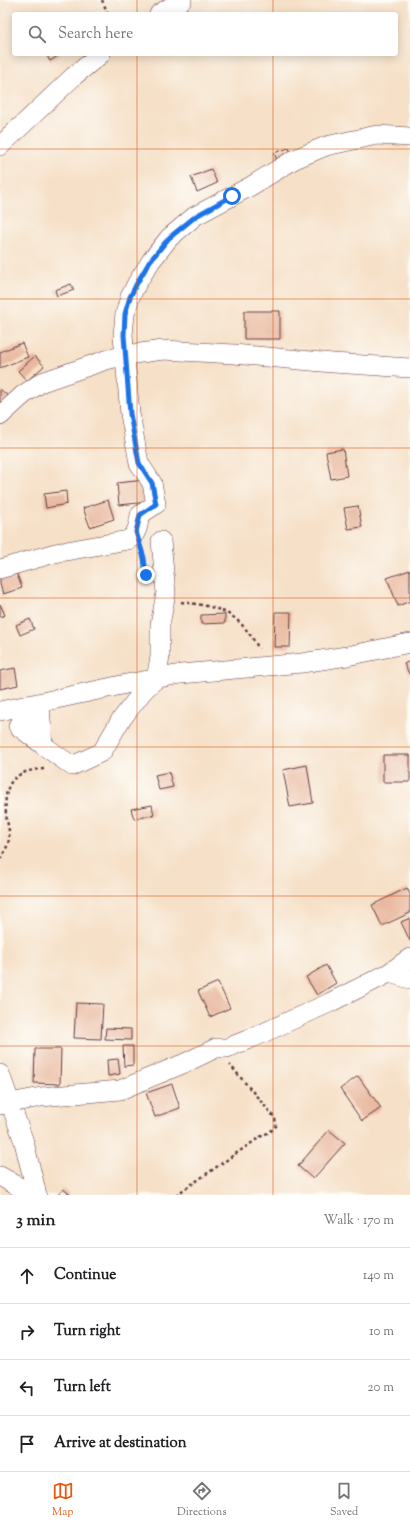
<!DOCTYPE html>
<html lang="en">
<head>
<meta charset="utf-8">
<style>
	body { margin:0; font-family:"Sorts Mill Goudy",serif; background:#f2f2f2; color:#202124 }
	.stop { position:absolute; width:12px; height:12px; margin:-9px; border:3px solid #1a73e8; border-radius:50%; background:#fff }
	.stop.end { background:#1a73e8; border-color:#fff; box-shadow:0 1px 4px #0008 }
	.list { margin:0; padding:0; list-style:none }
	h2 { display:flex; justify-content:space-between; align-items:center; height:52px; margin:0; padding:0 16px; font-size:17px }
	h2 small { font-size:13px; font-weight:400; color:#757577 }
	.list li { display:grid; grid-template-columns:26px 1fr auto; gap:12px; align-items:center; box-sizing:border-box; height:56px; padding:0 16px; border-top:1px solid #e0e0e0 }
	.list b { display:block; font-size:15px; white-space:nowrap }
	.list em { font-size:13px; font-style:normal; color:#757577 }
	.icon { flex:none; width:22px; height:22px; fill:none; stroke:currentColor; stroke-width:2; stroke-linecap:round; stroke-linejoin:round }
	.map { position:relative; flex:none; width:410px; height:1195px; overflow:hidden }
	.search { position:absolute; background:#fff; box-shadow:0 2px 10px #0003; left:12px; right:12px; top:12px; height:44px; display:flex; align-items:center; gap:10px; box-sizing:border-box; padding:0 14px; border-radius:4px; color:#757577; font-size:15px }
	.sheet { height:276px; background:#fff }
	nav { display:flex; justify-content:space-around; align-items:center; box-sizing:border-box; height:56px; border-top:1px solid #e0e0e0; background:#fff; font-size:11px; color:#757577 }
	nav a { display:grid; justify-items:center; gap:2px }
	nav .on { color:#ea580c }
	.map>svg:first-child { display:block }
	.building { fill:#e9b89e }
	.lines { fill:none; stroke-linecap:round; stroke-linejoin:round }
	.street-casing { stroke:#643c42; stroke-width:20 }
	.path { stroke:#643c42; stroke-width:2.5; stroke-dasharray:3 3; stroke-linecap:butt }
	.street { stroke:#fff; stroke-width:19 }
	.route { stroke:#1a73e8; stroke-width:5 }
	.grid { fill:none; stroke:#d8530f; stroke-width:1; stroke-opacity:0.55 }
</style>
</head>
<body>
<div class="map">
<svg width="410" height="1195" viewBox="0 0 410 1195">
	<rect width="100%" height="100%" fill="#fdfcf7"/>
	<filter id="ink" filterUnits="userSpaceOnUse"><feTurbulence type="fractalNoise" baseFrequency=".025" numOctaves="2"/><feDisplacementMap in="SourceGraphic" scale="8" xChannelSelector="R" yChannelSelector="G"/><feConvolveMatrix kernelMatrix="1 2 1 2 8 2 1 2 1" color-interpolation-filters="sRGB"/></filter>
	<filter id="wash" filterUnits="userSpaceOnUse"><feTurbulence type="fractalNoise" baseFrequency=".012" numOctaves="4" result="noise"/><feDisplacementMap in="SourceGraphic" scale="16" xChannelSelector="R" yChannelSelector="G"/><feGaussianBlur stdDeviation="0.9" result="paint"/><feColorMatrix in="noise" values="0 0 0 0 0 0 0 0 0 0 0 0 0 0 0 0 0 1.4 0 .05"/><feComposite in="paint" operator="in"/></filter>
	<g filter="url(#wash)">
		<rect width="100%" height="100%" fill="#f6e0c7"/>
		<g id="blocks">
			<!-- building -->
			<path class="building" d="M46,54H61L50,61Z
				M289,148L292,157L278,162L274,153Z
				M211,169L217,183L197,192L191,177Z
				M71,284L74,290L57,296L55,290Z
				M244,311H280V339H244Z
				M22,343L28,357L0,368V352Z
				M35,356L44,366L27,381L18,371Z
				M0,389L9,397L0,406Z
				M343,449L347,476L331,479L326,452Z
				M145,480L148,502L119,505L117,483Z
				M66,491L67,504L46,508L44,494Z
				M108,500L114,519L90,527L83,508Z
				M358,506L362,527L348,529L344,508Z
				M15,569L22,588L3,594L0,584V574Z
				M410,570V601L398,606L387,578Z
				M0,604L5,615L0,617Z
				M275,612H291L290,647H274Z
				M225,614V623L201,624V615Z
				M30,619L34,629L20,635L16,625Z
				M410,661V675L404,664Z
				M15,668L18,685L0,689V671Z
				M383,755H410V782H383Z
				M307,765L313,803L290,807L283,770Z
				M169,772L173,787L159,790L155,775Z
				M152,805L154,815L134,819L131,809Z
				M407,888L410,894V913L382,926L372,905Z
				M410,918V941L401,922Z
				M326,965L336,983L317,995L306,977Z
				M218,982L230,1008L210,1017L198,991Z
				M76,1003L103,1004L101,1039L74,1038Z
				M106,1028L131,1029V1040L105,1039Z
				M123,1046H133V1065L124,1066Z
				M35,1049H61L60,1084L34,1083Z
				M118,1059L120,1074L108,1076L107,1060Z
				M358,1076L381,1108L362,1121L340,1089Z
				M172,1084L180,1108L155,1117L146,1093Z
				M329,1130L345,1143L313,1179L298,1166Z
				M63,1189L71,1195H58Z"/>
		</g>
	</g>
	<g filter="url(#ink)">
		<use href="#blocks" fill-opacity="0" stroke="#643c42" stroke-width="1"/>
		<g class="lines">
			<!-- street casing -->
			<g class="street-casing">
				<path id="street" d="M159,14L182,0
					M0,146L74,76L101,54
					M0,416L23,395L42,382L106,360L126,355L163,350L234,354L333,363L410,368
					M0,569L55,553L128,540C138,534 138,525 140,515L156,504L152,483L139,463L130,414L123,335L125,314L130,297L137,283L151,261L169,238L195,216L251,186L295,159L326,146L377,135L410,137
					M0,711L131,683L181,674L302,663L347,656L410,643
					M43,745L18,726L40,707L43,745L72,766L102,752L120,721L144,690L156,679L160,657V625L166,593L161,541
					M389,973L410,958
					M0,1074L24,1142L37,1195
					M0,1105L41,1097L120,1090L185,1063L216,1048H227L252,1038L329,1003L389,973L410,979
					M0,1176L33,1195"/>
			</g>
			<!-- path -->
			<path class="path" d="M102,0L108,14
				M181,602C222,607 238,612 259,649
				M0,859C4,853 8,846 9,839C10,830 7,823 6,814C3,782 14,770 46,769
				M176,1195L260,1137L271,1131L276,1126L275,1118L230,1065"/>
			<!-- street -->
			<use href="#street" class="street"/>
		</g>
	</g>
	<g class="lines" filter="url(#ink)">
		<!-- route -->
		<path class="route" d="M146,575L144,558L136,532L140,515L156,504L152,483L139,463L130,414L124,335L125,314L130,297L137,283L150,261L169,238L196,216L232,196"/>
	</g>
	<!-- grid -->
	<path class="grid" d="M137,0V14M273,0V14M137,54V1195M273,54V1195M0,149H410M0,299H410M0,448H410M0,598H410M0,747H410M0,896H410M0,1046H410"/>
</svg>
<div class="stop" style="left:232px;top:196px"></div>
<div class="stop end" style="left:146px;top:575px"></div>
<div class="search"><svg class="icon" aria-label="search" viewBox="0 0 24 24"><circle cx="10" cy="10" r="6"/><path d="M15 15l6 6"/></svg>Search here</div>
</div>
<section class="sheet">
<h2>3 min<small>Walk · 170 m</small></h2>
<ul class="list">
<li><svg class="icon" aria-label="ahead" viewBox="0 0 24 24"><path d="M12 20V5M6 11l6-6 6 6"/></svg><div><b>Continue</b></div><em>140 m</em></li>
<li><svg class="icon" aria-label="right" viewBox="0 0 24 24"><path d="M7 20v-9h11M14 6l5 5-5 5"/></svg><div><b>Turn right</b></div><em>10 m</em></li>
<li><svg class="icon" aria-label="left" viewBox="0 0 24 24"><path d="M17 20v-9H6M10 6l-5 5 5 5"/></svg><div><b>Turn left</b></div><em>20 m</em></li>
<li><svg class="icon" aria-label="arrive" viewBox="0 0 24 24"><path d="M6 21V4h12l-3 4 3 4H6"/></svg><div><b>Arrive at destination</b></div></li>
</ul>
</section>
<nav>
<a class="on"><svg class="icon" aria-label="map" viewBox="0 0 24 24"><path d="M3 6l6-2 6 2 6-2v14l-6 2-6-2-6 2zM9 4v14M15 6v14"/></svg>Map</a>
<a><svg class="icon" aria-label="directions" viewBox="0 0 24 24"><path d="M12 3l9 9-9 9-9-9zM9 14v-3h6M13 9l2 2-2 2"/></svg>Directions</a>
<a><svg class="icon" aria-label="saved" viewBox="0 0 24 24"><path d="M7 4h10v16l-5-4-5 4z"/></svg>Saved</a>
</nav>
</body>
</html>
